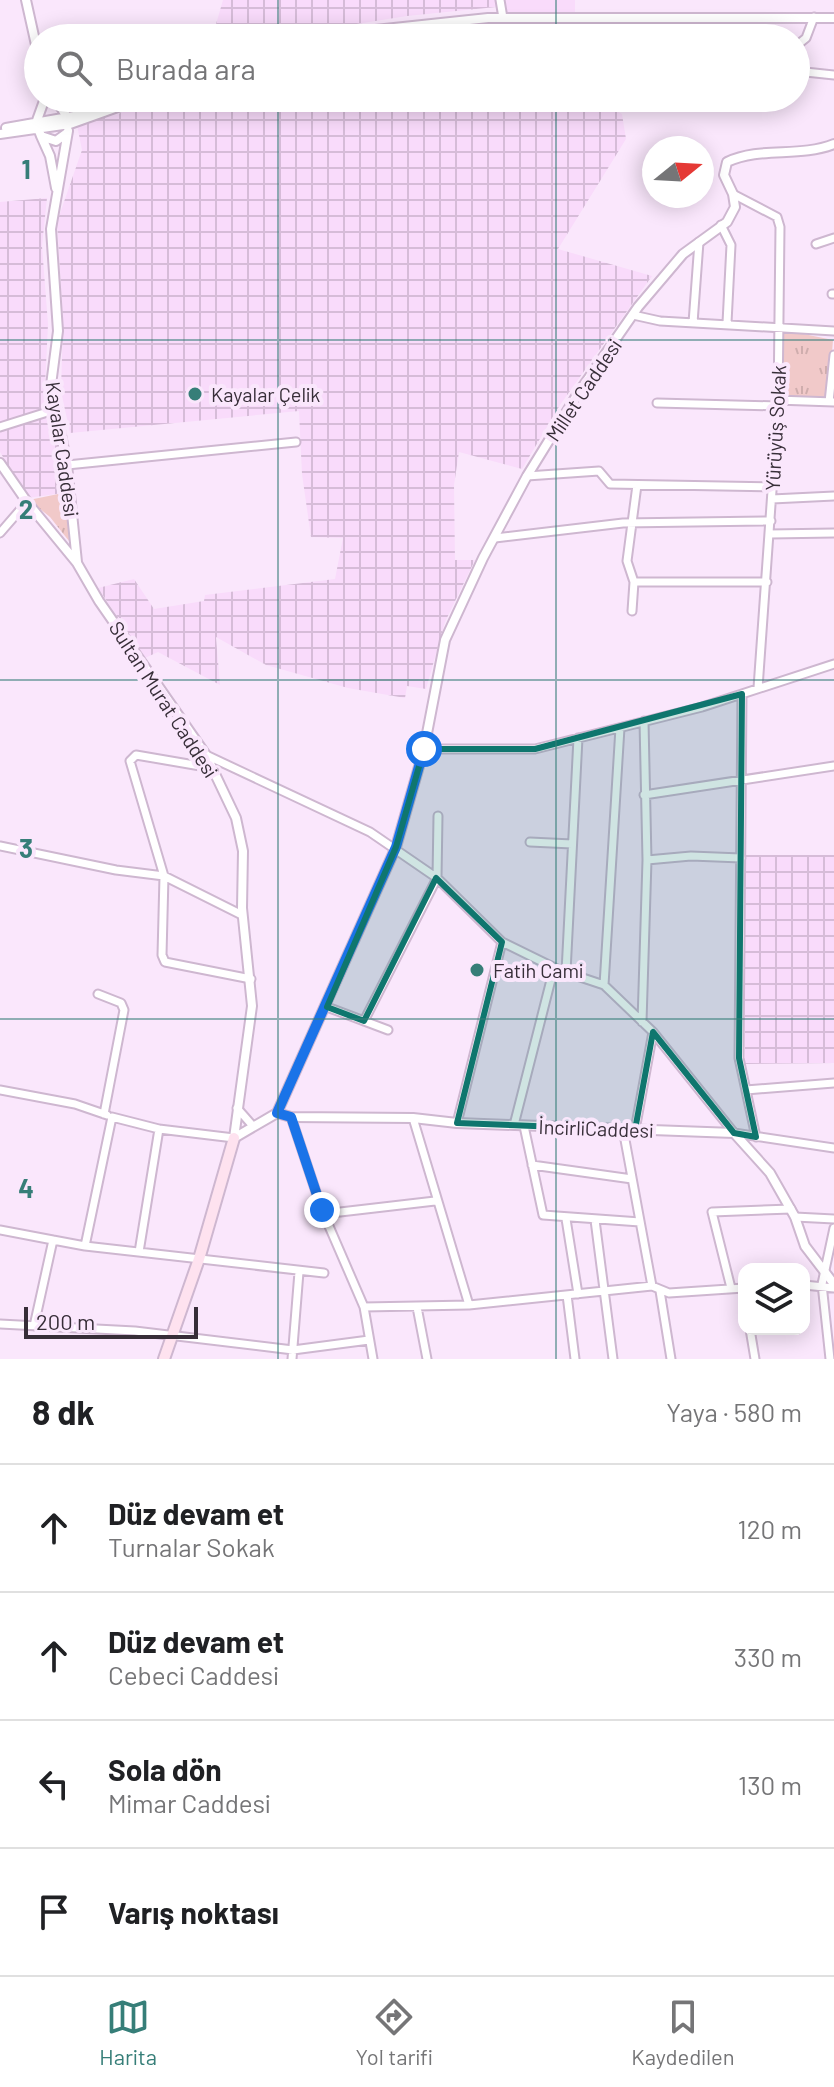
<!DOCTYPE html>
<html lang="tr">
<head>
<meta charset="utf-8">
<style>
	body { margin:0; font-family:Barlow,sans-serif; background:#f6f6f6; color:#202124 }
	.controls { position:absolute; right:24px; bottom:24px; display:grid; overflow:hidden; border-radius:16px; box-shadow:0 4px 20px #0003 }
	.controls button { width:72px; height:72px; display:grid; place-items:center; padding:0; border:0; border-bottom:2px solid #e0e0e0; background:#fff; color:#202124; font:40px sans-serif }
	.compass { position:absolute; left:642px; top:136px; width:72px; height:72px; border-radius:50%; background:#fff; box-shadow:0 4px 20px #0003; rotate:72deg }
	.scale { position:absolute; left:24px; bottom:20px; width:174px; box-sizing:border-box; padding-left:8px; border:4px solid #372e38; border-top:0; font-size:22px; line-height:28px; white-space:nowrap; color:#372e38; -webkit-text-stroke:6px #fae7fc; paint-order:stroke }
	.stop { position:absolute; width:24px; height:24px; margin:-18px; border:6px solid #1a73e8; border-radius:50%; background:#fff }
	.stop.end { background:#1a73e8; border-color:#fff; box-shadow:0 2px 8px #0008 }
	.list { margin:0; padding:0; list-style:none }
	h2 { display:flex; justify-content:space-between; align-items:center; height:104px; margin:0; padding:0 32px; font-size:34px }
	h2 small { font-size:26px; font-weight:400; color:#757577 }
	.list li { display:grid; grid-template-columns:52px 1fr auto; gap:24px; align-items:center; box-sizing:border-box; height:128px; padding:0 32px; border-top:2px solid #e0e0e0 }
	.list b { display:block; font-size:30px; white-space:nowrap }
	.list p { margin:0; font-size:26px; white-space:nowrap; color:#757577 }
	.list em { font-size:26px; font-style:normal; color:#757577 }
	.icon { flex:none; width:44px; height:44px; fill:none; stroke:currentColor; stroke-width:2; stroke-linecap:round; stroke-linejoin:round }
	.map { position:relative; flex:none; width:834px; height:1359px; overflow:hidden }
	.search { position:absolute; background:#fff; box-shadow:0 4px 20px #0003; left:24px; right:24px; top:24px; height:88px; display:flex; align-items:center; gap:20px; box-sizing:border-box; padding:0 28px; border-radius:44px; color:#757577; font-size:30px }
	.sheet { height:616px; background:#fff }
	nav { display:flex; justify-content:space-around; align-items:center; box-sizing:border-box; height:112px; border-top:2px solid #e0e0e0; background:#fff; font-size:22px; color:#757577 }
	nav a { display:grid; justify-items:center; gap:4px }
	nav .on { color:#367e78 }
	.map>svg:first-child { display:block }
	.built { fill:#f9dbfb }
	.industrial { fill:url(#industrial-grid) }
	.grass { fill:url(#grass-tufts) }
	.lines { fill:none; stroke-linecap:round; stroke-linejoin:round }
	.minor-casing { stroke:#ceb7d0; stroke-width:11 }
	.tertiary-casing { stroke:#ceb7d0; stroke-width:12 }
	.secondary-casing { stroke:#ceb7d0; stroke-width:14 }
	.minor { stroke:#fff; stroke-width:7 }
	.tertiary { stroke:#fff; stroke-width:8 }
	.secondary { stroke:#fee2ef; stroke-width:10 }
	.route { stroke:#1a73e8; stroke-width:10 }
	.marked { fill:#0f766e; fill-opacity:0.2; stroke:#0f766e; stroke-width:6; stroke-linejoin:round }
	.grid { fill:none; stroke:#367e78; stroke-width:2; stroke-opacity:0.55 }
	.poi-dot { fill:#367e78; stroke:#fae7fc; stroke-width:3 }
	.labels { text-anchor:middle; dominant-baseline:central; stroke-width:8; stroke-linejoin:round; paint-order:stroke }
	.street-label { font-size:20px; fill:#372e38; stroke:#fae7fc }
	.poi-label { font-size:20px; fill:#372e38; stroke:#fae7fc; text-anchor:start }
	.grid-label { font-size:26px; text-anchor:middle; font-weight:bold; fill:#367e78; stroke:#fae7fc; stroke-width:8; stroke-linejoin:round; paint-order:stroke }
</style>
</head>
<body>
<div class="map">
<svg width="834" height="1359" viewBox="0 0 834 1359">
	<defs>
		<pattern id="industrial-grid" width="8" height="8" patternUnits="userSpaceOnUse" patternTransform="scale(2)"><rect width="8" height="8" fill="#f9dbfb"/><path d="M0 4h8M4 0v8" fill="none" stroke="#d6bcd8"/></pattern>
		<pattern id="grass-tufts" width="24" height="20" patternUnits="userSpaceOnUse" patternTransform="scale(2)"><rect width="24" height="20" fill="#f1c9c9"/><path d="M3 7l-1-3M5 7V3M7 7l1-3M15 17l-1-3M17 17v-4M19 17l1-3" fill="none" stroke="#cfadad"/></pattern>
	</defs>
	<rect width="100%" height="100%" fill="#fae7fc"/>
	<!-- built -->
	<path class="built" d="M504,0H575V15L506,13Z"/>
	<!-- industrial -->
	<path class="industrial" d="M223,0H496V7L407,16L268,38H212Z
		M481,31L492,38H430V32Z
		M157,98H594L622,114L626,139L558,249L652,276L560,405L522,469L459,452L454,485L455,560H475L445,622L426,689L407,686L405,698L348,688L266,665L216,637L220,685L158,652L145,658L98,588L134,579L154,609L204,601L205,595L335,579L343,538L311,537L302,474L299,411L70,433L61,391L63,321L57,222L82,150L77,125L118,114Z
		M47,198L42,246L48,324L45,387L56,432L63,493L28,498L0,452V202Z
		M745,855H834V1063L745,1064Z"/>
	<!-- grass -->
	<path class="grass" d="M784,330L833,340L828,401L778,395Z
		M63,493L71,540L69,541L50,517L29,500Z"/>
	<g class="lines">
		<!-- minor casing -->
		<g class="minor-casing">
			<path id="minor" d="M500,0L503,18
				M796,46L806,38L814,17
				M796,71L834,75
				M733,194L777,217L780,227L778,406L758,688
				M721,225L731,245L727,323
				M816,244L834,238
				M832,294H834
				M633,315L660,321L834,331
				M693,323L699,242
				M776,400L834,402
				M829,402L834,355
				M657,403L778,406
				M0,427L57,409
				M67,465L296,442
				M527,476L599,471L610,484L773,487
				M772,499L834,496
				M0,533L27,502
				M770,534L834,533
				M495,538L623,523L771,521
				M634,582H767
				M632,611L634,582L627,561L637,485
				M742,694L739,1058L756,1137
				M424,749H535L702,707L834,664
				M206,755L370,832L437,878L502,942L559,970L604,985L653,1032L734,1133L834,1148
				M212,768L136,755L130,761L164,876L162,955L165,962L175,964L251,979
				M644,795L834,766
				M530,842L572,844
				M0,846L116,870L164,876L242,915
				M647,860L691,856L741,858
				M566,972L578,738
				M604,985L620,728
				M98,994L121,1003L124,1010L104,1114
				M327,1007L388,1030
				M364,1021L437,878L438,816
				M642,1022L647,860L644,721
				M0,1090L75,1104L107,1115
				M746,1090L834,1083
				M237,1108L252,1125
				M291,1117L322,1210L364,1307L373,1359
				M413,1118L469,1305
				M457,1123L502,942
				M514,1125L554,968
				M524,1126L543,1215L640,1222
				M159,1129L112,1117L85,1246L324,1273
				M623,1129L652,1286
				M635,1130L653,1032
				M532,1165L632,1179
				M323,1214L435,1201
				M795,1217L834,1219
				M566,1219L578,1294
				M595,1220L613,1359
				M0,1230L53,1240
				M139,1252L159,1129L234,1138
				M804,1285L834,1288
				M731,1288L712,1212L791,1209
				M660,1291L671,1359
				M567,1295L575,1359
				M364,1307L469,1305L652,1286L669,1293L744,1288
				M417,1307L427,1359
				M0,1324L135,1331L293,1350L369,1340
				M34,1326L53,1240L85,1246
				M750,1329L755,1359
				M292,1359L299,1272
				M830,1359L822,1284L834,1228"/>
		</g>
		<!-- tertiary casing -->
		<g class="tertiary-casing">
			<path id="tertiary" d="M26,0L38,54
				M300,38L488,18H834
				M45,98L36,123L41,136L56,141L67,133
				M55,98L69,120
				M6,128L91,113
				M68,131L51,229L58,331L51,385L67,465L77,562
				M0,134L70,124L143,98
				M41,136L50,156L56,188
				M0,463L27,502L77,563L99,601L206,755L236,818L243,851L242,908L252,1006L234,1138
				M277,1113L396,847L424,749L445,640L483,558L527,476L577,395L638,307L683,254L727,222L735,207L733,194L724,175L727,162C761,146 799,158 834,144
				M277,1113L291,1117L413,1118L457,1123L734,1133L770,1173L795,1217L805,1246L834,1284
				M234,1138L277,1113"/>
		</g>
		<!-- secondary casing -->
		<g class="secondary-casing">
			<path id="secondary" d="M164,1359L199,1259L234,1138"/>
		</g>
		<!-- minor -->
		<use href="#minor" class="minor"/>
		<!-- tertiary -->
		<use href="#tertiary" class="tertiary"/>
		<!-- secondary -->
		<use href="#secondary" class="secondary"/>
	</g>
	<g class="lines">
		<!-- route -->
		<path class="route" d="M322,1210L291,1117L277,1113L396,847L424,749"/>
	</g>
	<!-- marked area -->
	<path class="marked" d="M742,694L739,1058L756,1137L734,1133L653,1032L635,1130L457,1123L502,942L436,878L364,1021L327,1007L396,847L424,749H535Z"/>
	<!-- grid -->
	<path class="grid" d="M278,0V38M556,0V38M278,98V1359M556,98V1359M0,340H834M0,680H834M0,1019H834"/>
	<!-- markers -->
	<g class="poi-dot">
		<circle cx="195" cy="394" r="8"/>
		<circle cx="477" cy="970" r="8"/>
	</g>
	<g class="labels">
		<!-- street labels -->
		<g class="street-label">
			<text transform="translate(583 390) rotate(-56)">Millet Caddesi</text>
			<text transform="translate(775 428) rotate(-87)">Yürüyüş Sokak</text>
			<text transform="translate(63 449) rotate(82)">Kayalar Caddesi</text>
			<text transform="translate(164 699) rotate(57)">Sultan Murat Caddesi</text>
			<text transform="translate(596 1128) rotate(2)">İncirliCaddesi</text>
		</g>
		<!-- poi labels -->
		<g class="poi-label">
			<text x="211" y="394">Kayalar Çelik</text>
			<text x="493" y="970">Fatih Cami</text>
		</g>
	</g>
	<g class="grid-label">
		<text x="26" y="179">1</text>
		<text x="26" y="519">2</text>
		<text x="26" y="858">3</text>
		<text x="26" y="1198">4</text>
	</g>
</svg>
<div class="controls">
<button><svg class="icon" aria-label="layers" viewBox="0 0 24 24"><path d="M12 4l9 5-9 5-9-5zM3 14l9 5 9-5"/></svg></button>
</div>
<svg class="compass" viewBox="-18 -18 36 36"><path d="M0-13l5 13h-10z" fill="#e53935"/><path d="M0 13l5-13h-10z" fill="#757577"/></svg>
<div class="scale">200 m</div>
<div class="stop" style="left:424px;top:749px"></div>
<div class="stop end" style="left:322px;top:1210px"></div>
<div class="search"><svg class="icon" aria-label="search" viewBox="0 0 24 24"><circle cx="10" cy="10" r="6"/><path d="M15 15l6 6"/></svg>Burada ara</div>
</div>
<section class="sheet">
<h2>8 dk<small>Yaya · 580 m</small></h2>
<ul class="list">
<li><svg class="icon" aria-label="ahead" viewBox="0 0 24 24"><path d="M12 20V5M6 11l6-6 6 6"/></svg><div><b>Düz devam et</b><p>Turnalar Sokak</p></div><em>120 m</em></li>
<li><svg class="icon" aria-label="ahead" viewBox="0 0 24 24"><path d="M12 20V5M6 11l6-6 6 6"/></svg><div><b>Düz devam et</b><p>Cebeci Caddesi</p></div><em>330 m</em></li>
<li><svg class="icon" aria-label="left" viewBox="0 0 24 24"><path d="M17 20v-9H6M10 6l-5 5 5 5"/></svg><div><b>Sola dön</b><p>Mimar Caddesi</p></div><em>130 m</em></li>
<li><svg class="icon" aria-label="arrive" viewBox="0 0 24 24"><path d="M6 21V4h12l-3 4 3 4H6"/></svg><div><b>Varış noktası</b></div></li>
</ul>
</section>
<nav>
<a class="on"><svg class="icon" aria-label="map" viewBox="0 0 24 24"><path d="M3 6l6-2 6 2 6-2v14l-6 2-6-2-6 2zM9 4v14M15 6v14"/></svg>Harita</a>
<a><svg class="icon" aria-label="directions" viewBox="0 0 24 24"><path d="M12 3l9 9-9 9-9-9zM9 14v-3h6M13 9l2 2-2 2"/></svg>Yol tarifi</a>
<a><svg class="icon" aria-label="saved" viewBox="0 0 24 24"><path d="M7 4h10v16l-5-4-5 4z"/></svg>Kaydedilen</a>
</nav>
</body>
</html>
